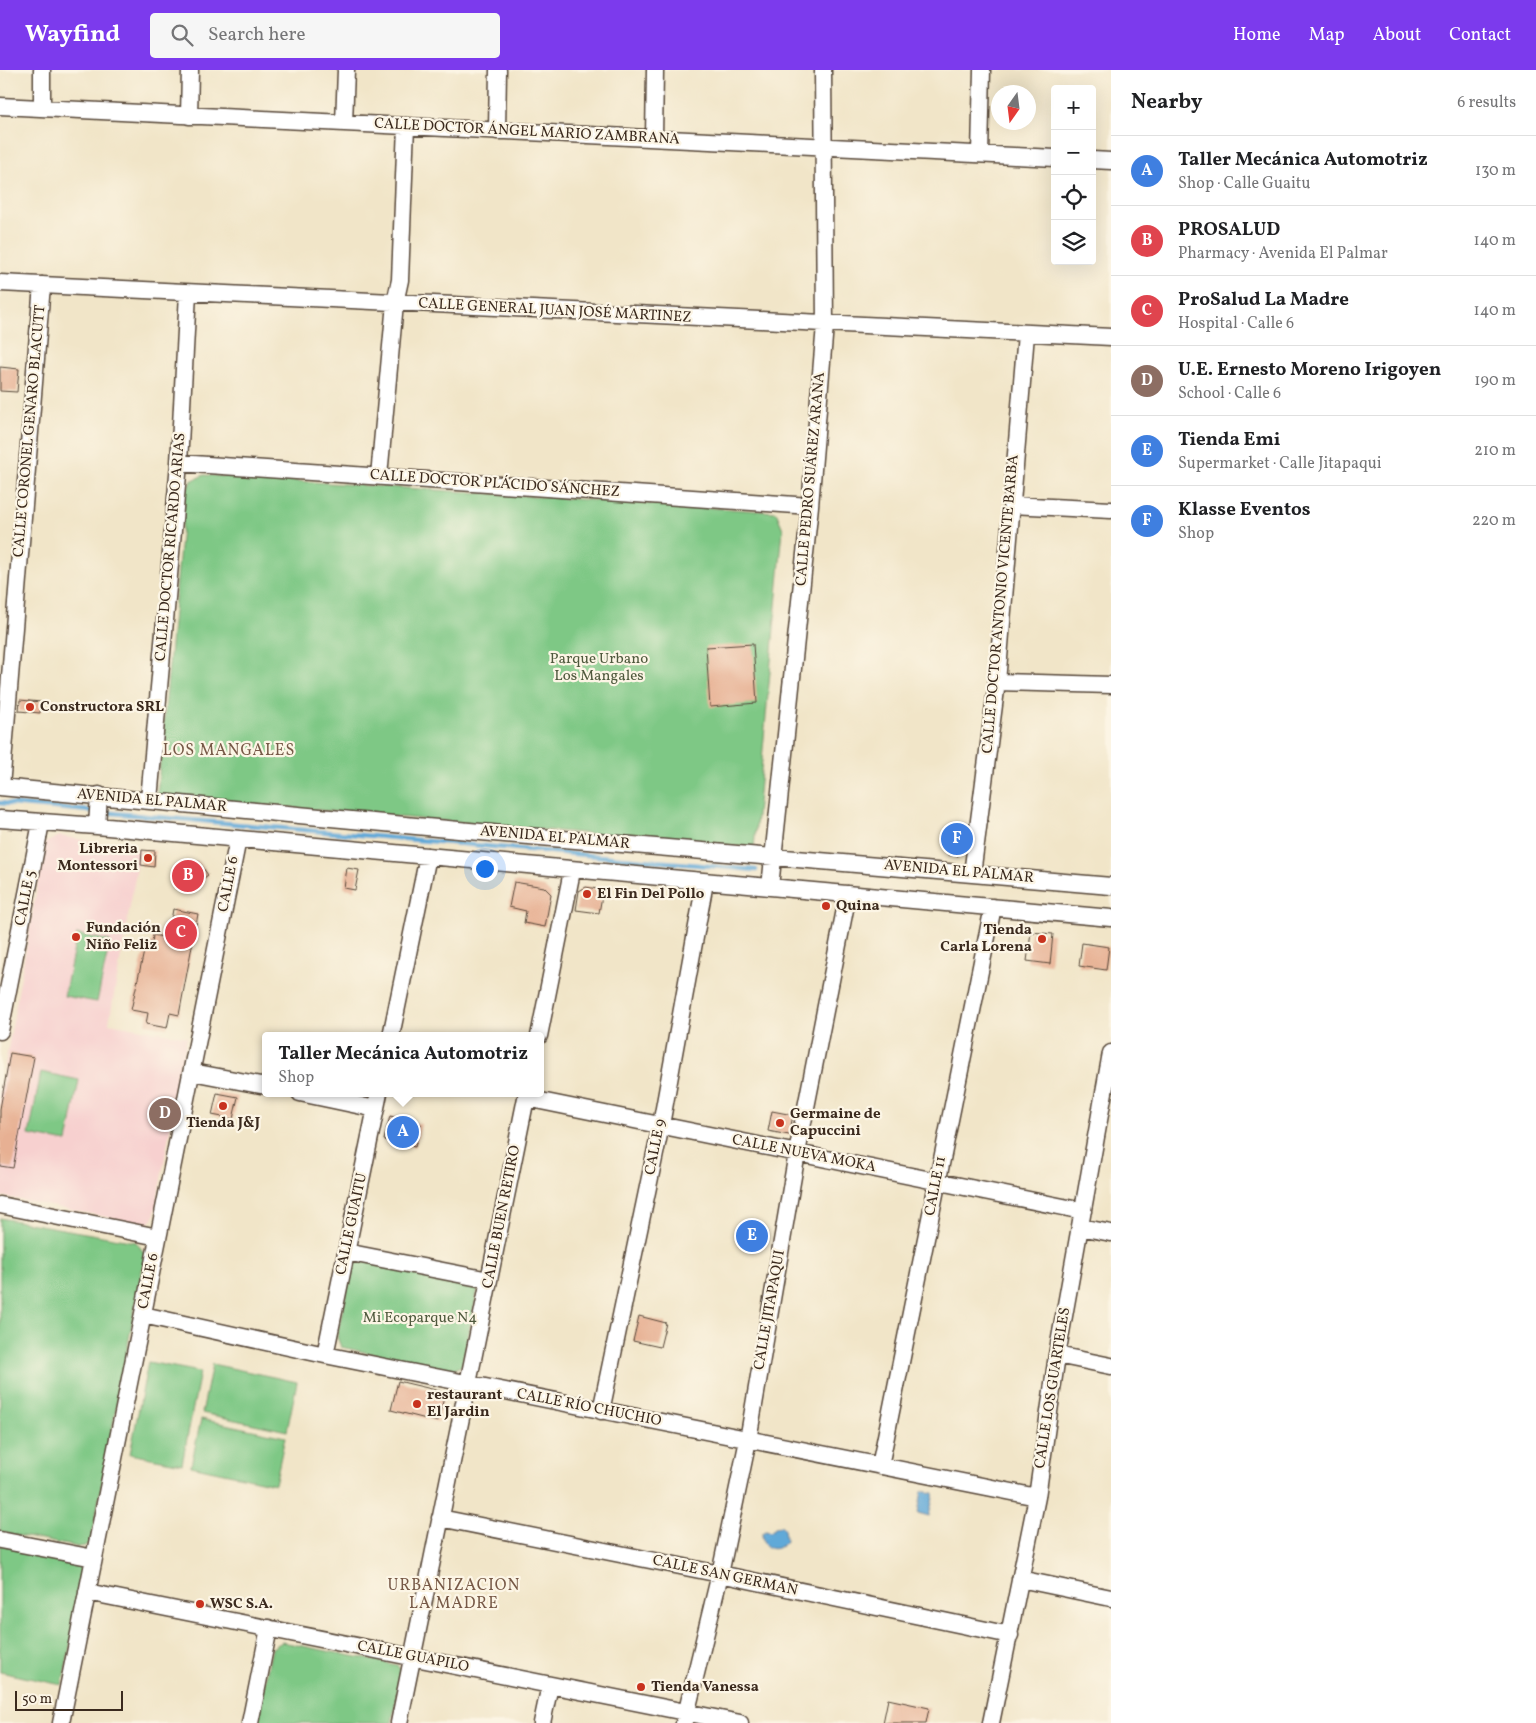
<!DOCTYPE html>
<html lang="en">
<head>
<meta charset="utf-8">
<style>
	body { margin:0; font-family:Vollkorn,serif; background:#f6f6f6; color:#202124 }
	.controls { position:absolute; right:15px; top:15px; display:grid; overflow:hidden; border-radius:5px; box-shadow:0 5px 20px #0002 }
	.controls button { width:45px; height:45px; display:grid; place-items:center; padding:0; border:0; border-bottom:1px solid #e0e0e0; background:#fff; color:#202124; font:25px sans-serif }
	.compass { position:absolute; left:991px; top:15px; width:45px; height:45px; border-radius:50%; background:#fff; box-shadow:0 5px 20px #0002; rotate:194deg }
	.scale { position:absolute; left:15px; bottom:12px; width:108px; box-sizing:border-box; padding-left:5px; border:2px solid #3b2a1e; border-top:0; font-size:14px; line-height:18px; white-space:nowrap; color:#3b2a1e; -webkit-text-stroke:4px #fcf5e5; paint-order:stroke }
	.you { position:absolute; left:484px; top:798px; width:18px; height:18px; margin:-12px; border:4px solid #fff; border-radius:50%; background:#1a73e8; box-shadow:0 0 0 8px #1a73e833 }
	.badge { display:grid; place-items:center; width:32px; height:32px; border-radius:50%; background:#7c3aed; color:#fff; font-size:16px; font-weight:700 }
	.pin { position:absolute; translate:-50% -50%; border:2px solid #fff; box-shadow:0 1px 5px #0006 }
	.popup { position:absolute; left:262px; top:962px; width:282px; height:65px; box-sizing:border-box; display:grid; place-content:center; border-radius:5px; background:#fff; filter:drop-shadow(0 1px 4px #0005); font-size:16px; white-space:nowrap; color:#757577 }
	.popup b { font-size:19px; color:#202124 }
	.popup::after { content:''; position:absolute; left:50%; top:100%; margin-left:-10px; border:10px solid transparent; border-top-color:#fff }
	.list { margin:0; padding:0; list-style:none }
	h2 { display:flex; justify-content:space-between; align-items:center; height:65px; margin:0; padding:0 20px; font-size:21px }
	h2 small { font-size:16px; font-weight:400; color:#757577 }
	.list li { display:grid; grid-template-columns:32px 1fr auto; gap:15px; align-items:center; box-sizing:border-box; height:70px; padding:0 20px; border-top:1px solid #e0e0e0 }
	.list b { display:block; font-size:19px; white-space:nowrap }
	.list p { margin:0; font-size:16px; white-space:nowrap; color:#757577 }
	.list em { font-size:16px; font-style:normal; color:#757577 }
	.icon { flex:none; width:28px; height:28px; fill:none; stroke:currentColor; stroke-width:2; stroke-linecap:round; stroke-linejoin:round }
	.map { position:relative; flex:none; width:1111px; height:1653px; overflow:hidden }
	header { display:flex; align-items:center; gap:30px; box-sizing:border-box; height:70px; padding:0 25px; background:#7c3aed; color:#fff }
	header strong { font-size:24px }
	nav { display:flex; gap:28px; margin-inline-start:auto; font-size:18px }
	.search { width:350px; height:45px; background:#f6f6f6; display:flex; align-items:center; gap:12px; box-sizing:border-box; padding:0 18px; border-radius:5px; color:#757577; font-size:19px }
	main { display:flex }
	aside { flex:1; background:#fff }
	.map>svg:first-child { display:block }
	.built { fill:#f7d0cf }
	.green { fill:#7ec885; stroke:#5c7952 }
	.water { fill:#61a9d8; stroke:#4e6a7b }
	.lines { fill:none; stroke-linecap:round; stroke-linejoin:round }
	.stream { stroke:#61a9d8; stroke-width:4.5 }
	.building { fill:#e7b093 }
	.minor-casing { stroke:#564638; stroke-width:19 }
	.minor { stroke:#fff; stroke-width:16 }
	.poi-dot { fill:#c8321e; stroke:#fcf5e5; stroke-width:2 }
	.labels { text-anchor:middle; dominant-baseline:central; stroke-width:4.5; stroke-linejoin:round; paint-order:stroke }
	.street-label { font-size:15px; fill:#3b2a1e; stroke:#fcf5e5 }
	.park-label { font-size:15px; fill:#4f593d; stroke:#fcf5e5 }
	.poi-label { font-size:15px; font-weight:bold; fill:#3b2a1e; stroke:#fcf5e5; text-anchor:start }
	.neighbourhood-label { font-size:16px; letter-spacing:1px; fill:#775947; stroke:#fcf5e5 }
</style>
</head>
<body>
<header>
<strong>Wayfind</strong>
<div class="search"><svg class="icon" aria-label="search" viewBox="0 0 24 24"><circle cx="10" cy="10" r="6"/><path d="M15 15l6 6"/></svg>Search here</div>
<nav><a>Home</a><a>Map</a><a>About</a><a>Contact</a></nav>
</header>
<main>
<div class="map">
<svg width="1111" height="1653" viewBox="0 0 1111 1653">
	<rect width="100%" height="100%" fill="#fcf5e5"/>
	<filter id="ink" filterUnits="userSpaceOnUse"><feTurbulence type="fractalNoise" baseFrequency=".02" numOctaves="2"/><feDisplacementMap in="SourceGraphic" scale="10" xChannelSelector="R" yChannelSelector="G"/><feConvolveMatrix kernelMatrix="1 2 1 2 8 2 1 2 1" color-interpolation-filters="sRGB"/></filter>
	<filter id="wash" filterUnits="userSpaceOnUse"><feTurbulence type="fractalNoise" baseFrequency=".0096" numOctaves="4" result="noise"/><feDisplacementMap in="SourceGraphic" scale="20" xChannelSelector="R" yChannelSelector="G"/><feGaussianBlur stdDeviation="1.12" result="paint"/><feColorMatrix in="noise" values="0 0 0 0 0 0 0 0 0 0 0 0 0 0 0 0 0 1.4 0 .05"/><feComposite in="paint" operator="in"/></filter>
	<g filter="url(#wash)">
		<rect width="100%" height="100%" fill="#f1e5c8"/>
		<!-- built -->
		<path class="built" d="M60,766L140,780L109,953L187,967L154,1147L147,1155L0,1126V1023L45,773Z"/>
		<!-- green -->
		<path class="green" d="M204,405L776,442L783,459L754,778L157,726L185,424L191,411Z
			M77,864L110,871L97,932L64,926Z
			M41,1002L79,1010L67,1072L29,1065Z
			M0,1148L136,1172L145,1184L91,1471L85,1476L78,1477L0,1462Z
			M353,1188L479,1213L462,1295L452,1301L341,1277L337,1267Z
			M148,1292L200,1302L182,1394L130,1384Z
			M212,1294L297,1312L287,1361L202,1343Z
			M201,1349L285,1367L275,1414L191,1396Z
			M0,1475L72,1488L79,1495L85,1504L62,1615L0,1602Z
			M282,1572L397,1595L401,1601L392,1653H256L272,1578Z"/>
		<!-- water -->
		<path class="water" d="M922,1421L934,1423L929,1446L918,1443Z
			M781,1456L784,1460L786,1471C776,1484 762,1480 762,1463L765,1461L771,1462L775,1457Z"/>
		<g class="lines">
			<!-- stream -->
			<path class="stream" d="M0,733L756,800"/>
		</g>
		<g id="blocks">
			<!-- building -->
			<path class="building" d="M0,297L19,299L17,322L0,321Z
				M753,574L757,633L710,637L706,577Z
				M20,630L41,632L40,643L19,641Z
				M951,753L965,755L962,782L958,786L948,785Z
				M142,780L155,781L154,797L141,795Z
				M189,791L192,794L198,791L208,805L188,820L177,804L182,800L180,797Z
				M347,798L359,800L355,820L344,818Z
				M514,812L544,817L551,824L545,857L524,853L526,841L509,837Z
				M586,817L603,820L599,843L576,840L579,821Z
				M173,839L198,844L179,945L170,943L167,958L146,954L148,943L131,940L145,877H149L150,872L152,873L153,865L168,868Z
				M1031,862L1053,864L1050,894L1027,891Z
				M1082,873L1109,877L1106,900L1079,896Z
				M10,983L34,987L13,1098L0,1096V1039Z
				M217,1023L238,1027L233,1049L212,1045Z
				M772,1041L793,1045L789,1065L768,1061Z
				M390,1046L421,1054L415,1077L384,1070Z
				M639,1246L666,1253L660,1277L633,1271Z
				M398,1311L440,1321L444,1327L438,1352L391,1340Z
				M888,1629L929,1638L926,1653H883Z"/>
		</g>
	</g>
	<g filter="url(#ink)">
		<use href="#blocks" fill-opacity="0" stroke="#564638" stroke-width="1"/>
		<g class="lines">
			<!-- minor casing -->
			<g class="minor-casing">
				<path id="minor" d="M0,36L1055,88
					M42,38V0
					M189,46L190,0
					M344,53L346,0
					M497,61L498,0
					M654,68L655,0
					M980,84L982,0
					M1092,90L1111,91
					M0,213L1111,267
					M179,393L810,436
					M379,406L395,233L400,210L406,56
					M1011,435L1111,440
					M997,612L1111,615
					M0,717L469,761L1111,816
					M1,717L42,215
					M149,730L179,393L188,223
					M0,749L97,756L1111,848
					M97,756L99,725
					M972,804L997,612L1026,264
					M770,817L810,436L825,255L823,0
					M0,961L41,753
					M391,966L428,786
					M539,966L572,801
					M192,1002L266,1016
					M300,1023L376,1039
					M526,1028L1083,1141
					M0,1135L158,1167
					M1080,1157L1111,1163
					M346,1182L489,1210
					M143,1245L325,1285L1037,1427
					M325,1285L379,1023
					M1057,1285L1111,1296
					M601,1341L661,1055L705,812
					M880,1396L993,837
					M440,1448L720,1504L1010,1565
					M0,1470L94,1488
					M1020,1509L1111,1528
					M87,1522L740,1653
					M61,1653L238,769
					M250,1653L269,1558
					M399,1653L527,1023
					M542,1653L550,1615
					M684,1653L720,1504L748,1370L797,1083L848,824
					M991,1653L1037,1427L1057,1285L1111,983"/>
			</g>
			<!-- minor -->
			<use href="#minor" class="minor"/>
		</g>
	</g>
	<!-- markers -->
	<g class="poi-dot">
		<circle cx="30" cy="637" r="5"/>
		<circle cx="148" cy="788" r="5"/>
		<circle cx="587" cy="824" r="5"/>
		<circle cx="826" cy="836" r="5"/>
		<circle cx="76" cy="867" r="5"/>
		<circle cx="1042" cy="869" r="5"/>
		<circle cx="223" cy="1036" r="5"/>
		<circle cx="780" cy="1053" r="5"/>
		<circle cx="417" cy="1334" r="5"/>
		<circle cx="200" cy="1534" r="5"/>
		<circle cx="641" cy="1617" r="5"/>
	</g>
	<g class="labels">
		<!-- street labels -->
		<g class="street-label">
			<text transform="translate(527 62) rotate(3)">CALLE DOCTOR ÁNGEL MARIO ZAMBRANA</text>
			<text transform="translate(555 241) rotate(3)">CALLE GENERAL JUAN JOSÉ MARTINEZ</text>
			<text transform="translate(30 361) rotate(-85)">CALLE CORONEL GENARO BLACUTT</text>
			<text transform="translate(811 409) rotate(-85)">CALLE PEDRO SUÁREZ ARANA</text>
			<text transform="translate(495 414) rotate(4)">CALLE DOCTOR PLÁCIDO SÁNCHEZ</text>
			<text transform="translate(171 477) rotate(-85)">CALLE DOCTOR RICARDO ARIAS</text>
			<text transform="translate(1001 534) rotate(-85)">CALLE DOCTOR ANTONIO VICENTE BARBA</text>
			<text transform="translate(152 731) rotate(5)">AVENIDA EL PALMAR</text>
			<text transform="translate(555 768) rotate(5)">AVENIDA EL PALMAR</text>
			<text transform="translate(959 802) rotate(5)">AVENIDA EL PALMAR</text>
			<text transform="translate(229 814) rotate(-79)">CALLE 6</text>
			<text transform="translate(26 828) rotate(-79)">CALLE 5</text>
			<text transform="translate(656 1077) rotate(-79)">CALLE 9</text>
			<text transform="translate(804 1084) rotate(11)">CALLE NUEVA MOKA</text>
			<text transform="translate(936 1116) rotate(-79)">CALLE 11</text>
			<text transform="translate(502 1147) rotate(-79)">CALLE BUEN RETIRO</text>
			<text transform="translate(352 1154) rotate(-78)">CALLE GUAITU</text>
			<text transform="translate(149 1211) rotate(-79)">CALLE 6</text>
			<text transform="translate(770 1240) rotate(-80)">CALLE JITAPAQUI</text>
			<text transform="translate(1053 1318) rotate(-81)">CALLE LOS GUARTELES</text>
			<text transform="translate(589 1338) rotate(11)">CALLE RÍO CHUCHIO</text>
			<text transform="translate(725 1506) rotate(12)">CALLE SAN GERMAN</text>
			<text transform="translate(413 1587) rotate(11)">CALLE GUAPILO</text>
		</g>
		<!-- park labels -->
		<g class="park-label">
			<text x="599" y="589">Parque Urbano<tspan x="599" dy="17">Los Mangales</tspan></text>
			<text x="420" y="1248">Mi Ecoparque N4</text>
		</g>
		<!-- poi labels -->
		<g class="poi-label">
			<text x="40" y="637">Constructora SRL</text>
			<text x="138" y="779" text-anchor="end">Libreria<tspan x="138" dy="17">Montessori</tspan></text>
			<text x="597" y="824">El Fin Del Pollo</text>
			<text x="836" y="836">Quina</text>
			<text x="86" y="858">Fundación<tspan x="86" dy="17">Niño Feliz</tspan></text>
			<text x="1032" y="860" text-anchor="end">Tienda<tspan x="1032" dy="17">Carla Lorena</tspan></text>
			<text x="790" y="1044">Germaine de<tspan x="790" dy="17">Capuccini</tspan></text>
			<text x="223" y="1053" text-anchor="middle">Tienda J&amp;J</text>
			<text x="427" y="1325">restaurant<tspan x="427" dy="17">El Jardin</tspan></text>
			<text x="210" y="1534">WSC S.A.</text>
			<text x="651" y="1617">Tienda Vanessa</text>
		</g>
		<!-- neighbourhood labels -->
		<g class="neighbourhood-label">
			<text x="229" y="681">LOS MANGALES</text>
			<text x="454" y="1516">URBANIZACION<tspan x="454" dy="18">LA MADRE</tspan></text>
		</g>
	</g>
</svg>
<div class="controls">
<button>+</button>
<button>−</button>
<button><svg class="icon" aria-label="locate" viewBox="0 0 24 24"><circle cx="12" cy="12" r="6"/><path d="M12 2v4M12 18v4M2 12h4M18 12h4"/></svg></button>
<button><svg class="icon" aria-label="layers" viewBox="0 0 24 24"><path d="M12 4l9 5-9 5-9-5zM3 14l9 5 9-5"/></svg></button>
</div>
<svg class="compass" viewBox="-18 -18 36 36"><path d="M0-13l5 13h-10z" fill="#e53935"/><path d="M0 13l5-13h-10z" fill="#757577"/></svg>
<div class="scale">50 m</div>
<div class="you"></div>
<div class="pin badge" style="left:403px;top:1062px;background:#3f7fe0">A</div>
<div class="popup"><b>Taller Mecánica Automotriz</b>Shop</div>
<div class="pin badge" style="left:188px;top:806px;background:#e0444e">B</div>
<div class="pin badge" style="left:181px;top:863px;background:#e0444e">C</div>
<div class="pin badge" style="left:165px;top:1044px;background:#8d6e63">D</div>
<div class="pin badge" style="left:752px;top:1166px;background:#3f7fe0">E</div>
<div class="pin badge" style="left:957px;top:769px;background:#3f7fe0">F</div>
</div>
<aside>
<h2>Nearby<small>6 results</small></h2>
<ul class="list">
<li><span class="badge" style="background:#3f7fe0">A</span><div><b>Taller Mecánica Automotriz</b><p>Shop · Calle Guaitu</p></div><em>130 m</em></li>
<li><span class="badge" style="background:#e0444e">B</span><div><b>PROSALUD</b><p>Pharmacy · Avenida El Palmar</p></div><em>140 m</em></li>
<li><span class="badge" style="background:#e0444e">C</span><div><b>ProSalud La Madre</b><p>Hospital · Calle 6</p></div><em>140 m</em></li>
<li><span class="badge" style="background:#8d6e63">D</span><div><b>U.E. Ernesto Moreno Irigoyen</b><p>School · Calle 6</p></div><em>190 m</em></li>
<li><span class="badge" style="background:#3f7fe0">E</span><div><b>Tienda Emi</b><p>Supermarket · Calle Jitapaqui</p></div><em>210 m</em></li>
<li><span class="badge" style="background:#3f7fe0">F</span><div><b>Klasse Eventos</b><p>Shop</p></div><em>220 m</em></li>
</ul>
</aside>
</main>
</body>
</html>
